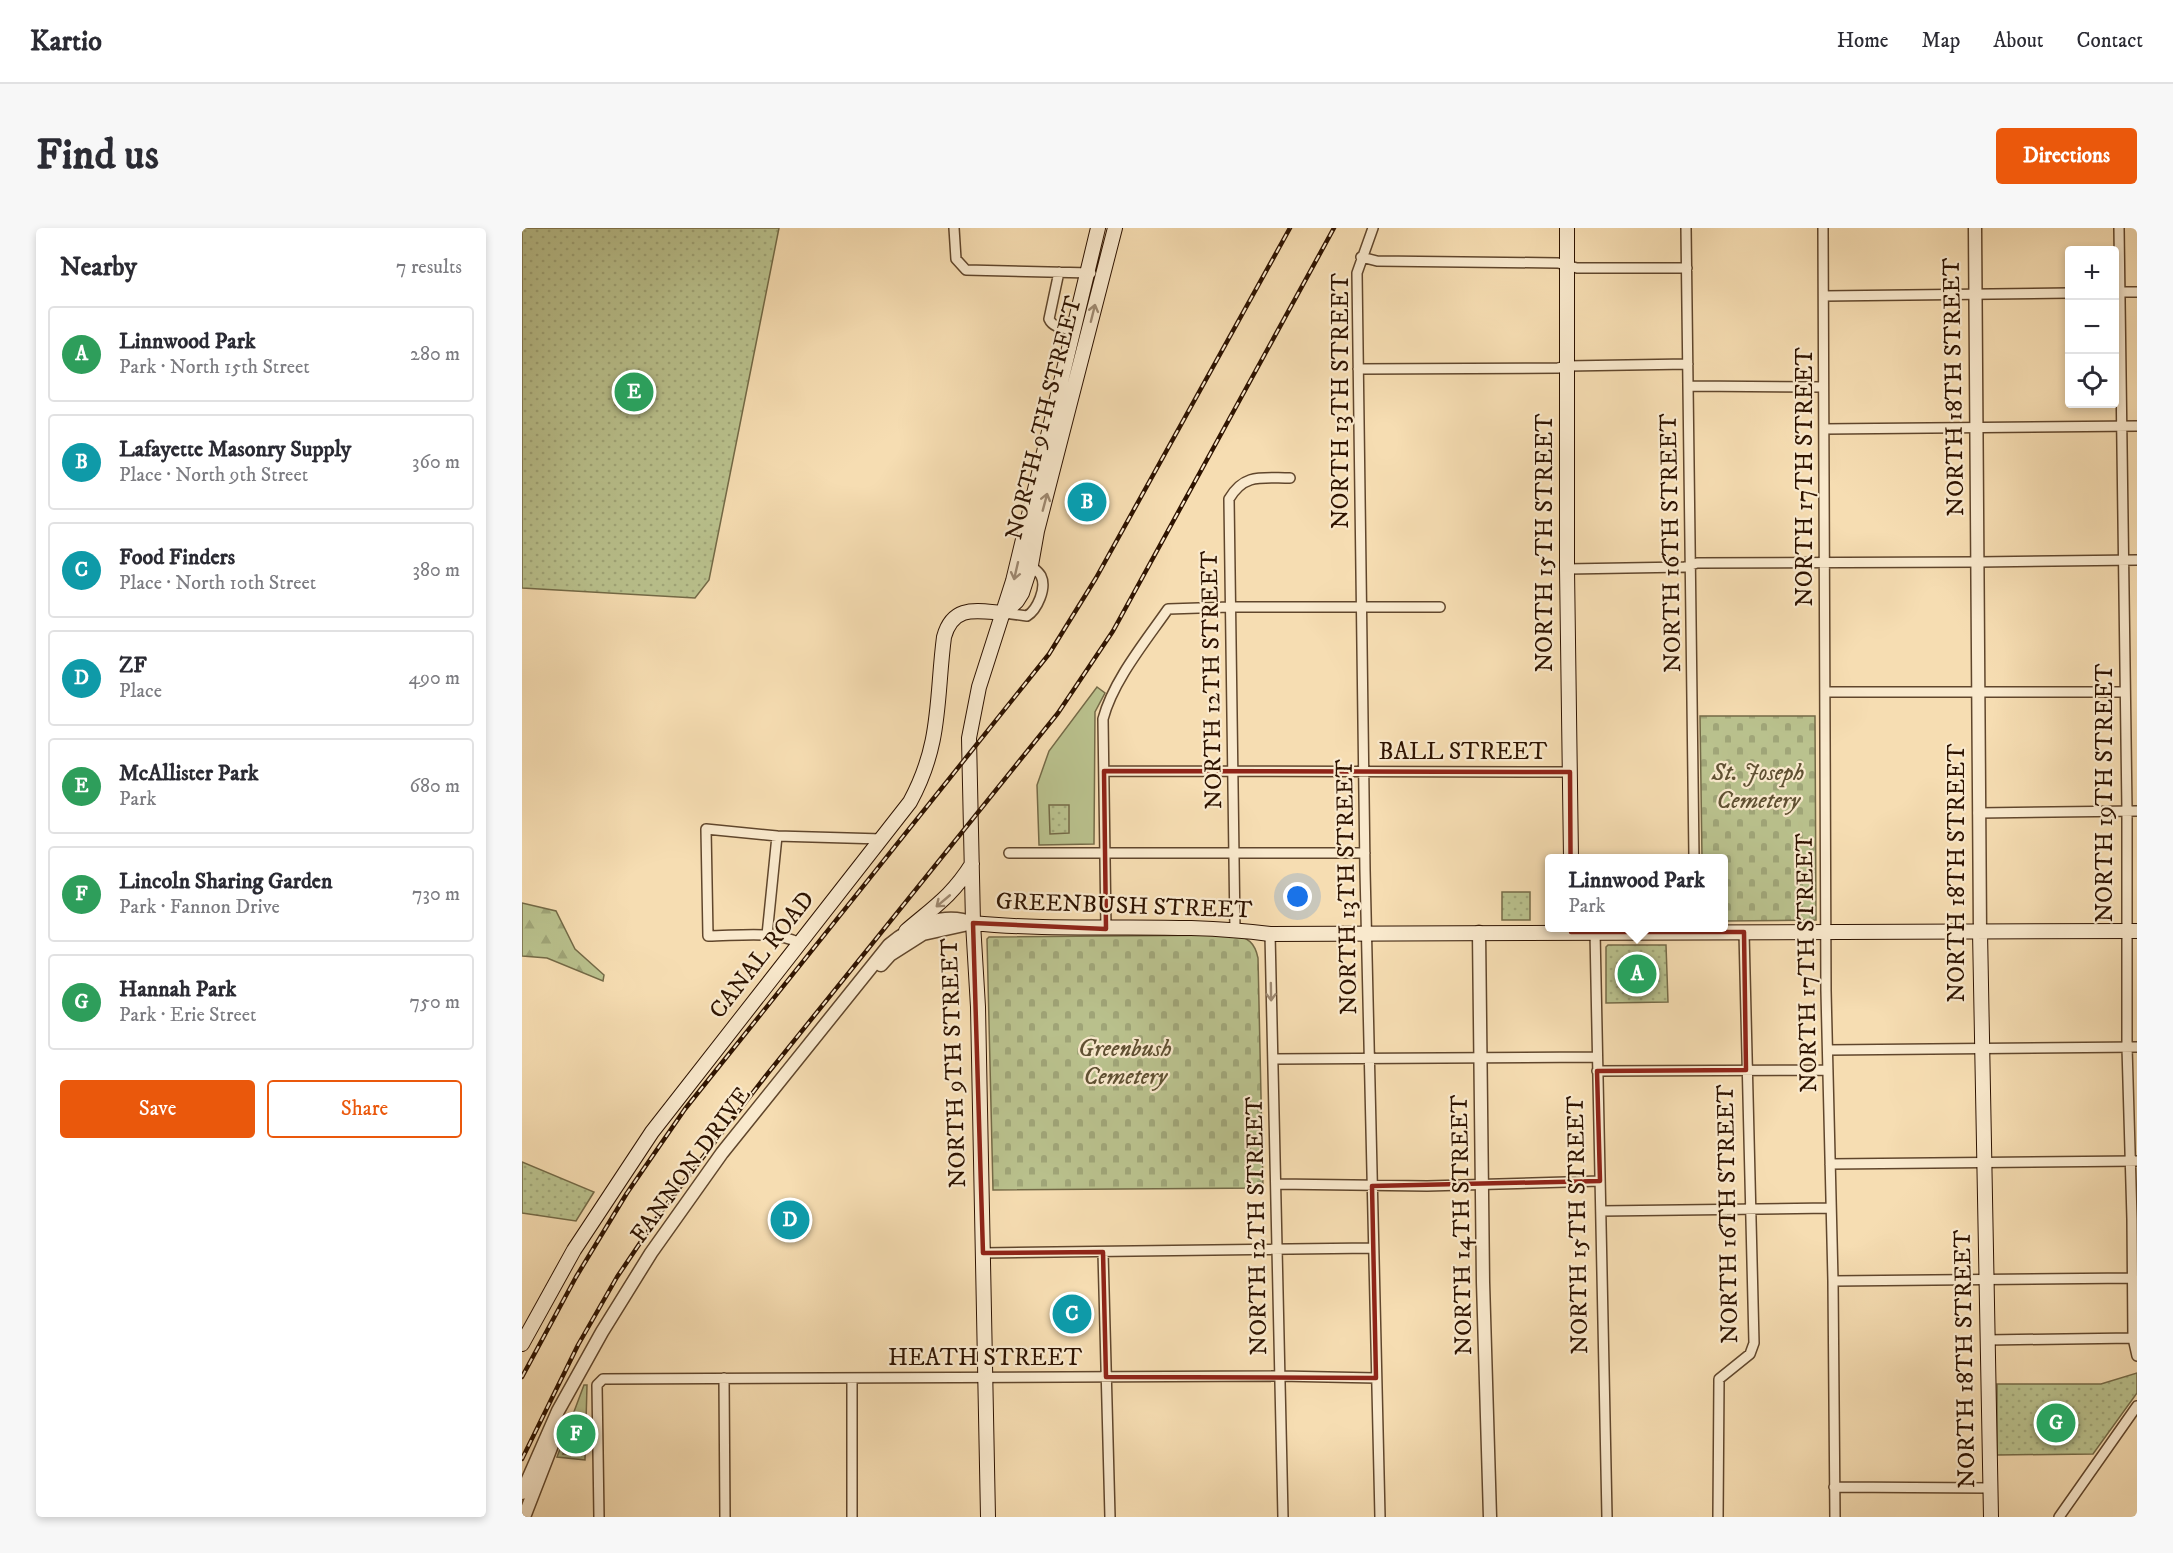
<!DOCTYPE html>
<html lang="en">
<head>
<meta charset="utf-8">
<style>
	body { margin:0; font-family:"IM FELL DW Pica",serif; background:#f7f7f7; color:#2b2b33 }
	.controls { position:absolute; right:18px; top:18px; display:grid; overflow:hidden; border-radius:6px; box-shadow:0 3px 9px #0003 }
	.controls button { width:54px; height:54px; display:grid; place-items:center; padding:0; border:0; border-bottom:2px solid #e1e1e2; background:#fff; color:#2b2b33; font:30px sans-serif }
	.you { position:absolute; left:776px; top:669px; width:21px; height:21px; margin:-15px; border:4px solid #fff; border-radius:50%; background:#1a73e8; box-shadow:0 0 0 9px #1a73e833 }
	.badge { display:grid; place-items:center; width:39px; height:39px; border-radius:50%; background:#ea580c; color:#fff; font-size:20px; font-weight:700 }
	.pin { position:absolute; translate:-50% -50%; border:3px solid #fff; box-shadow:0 2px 6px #0006 }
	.popup { position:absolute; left:1023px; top:626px; width:183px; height:78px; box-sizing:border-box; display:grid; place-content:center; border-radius:6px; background:#fff; filter:drop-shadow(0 2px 4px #0005); font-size:20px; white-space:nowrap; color:#7c7c81 }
	.popup b { font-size:22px; color:#2b2b33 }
	.popup::after { content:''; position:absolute; left:50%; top:100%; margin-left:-12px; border:12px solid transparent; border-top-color:#fff }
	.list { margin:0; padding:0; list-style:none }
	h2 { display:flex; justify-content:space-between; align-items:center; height:78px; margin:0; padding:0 24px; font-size:26px }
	h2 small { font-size:20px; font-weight:400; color:#7c7c81 }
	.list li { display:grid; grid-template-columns:39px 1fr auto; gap:18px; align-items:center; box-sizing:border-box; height:96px; margin:0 12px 12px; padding:0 12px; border:2px solid #e1e1e2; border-radius:6px }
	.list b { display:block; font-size:22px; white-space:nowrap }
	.list p { margin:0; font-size:20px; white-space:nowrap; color:#7c7c81 }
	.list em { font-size:20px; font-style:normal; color:#7c7c81 }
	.actions { display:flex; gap:12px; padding:18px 24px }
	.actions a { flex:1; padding:14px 0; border:2px solid #ea580c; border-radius:6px; text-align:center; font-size:21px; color:#ea580c }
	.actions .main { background:#ea580c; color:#fff }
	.icon { flex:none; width:33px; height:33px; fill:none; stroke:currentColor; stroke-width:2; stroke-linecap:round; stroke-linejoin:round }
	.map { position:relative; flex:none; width:1615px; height:1289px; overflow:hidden; border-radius:6px }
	header { display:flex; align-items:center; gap:36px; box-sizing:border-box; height:84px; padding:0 30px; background:#fff; border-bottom:2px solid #e1e1e2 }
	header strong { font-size:28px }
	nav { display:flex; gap:33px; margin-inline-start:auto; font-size:21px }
	.intro { display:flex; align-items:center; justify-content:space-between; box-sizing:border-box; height:144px; padding:0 36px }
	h1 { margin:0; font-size:42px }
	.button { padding:15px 27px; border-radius:6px; background:#ea580c; color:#fff; font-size:21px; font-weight:700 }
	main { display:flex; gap:36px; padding:0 36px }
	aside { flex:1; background:#fff; border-radius:6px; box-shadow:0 3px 9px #0003 }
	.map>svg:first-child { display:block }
	.grass { fill:#bac28e; stroke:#746a47; stroke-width:1.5 }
	.forest { fill:url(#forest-firs); stroke:#746a47; stroke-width:1.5 }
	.cemetery { fill:url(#cemetery-stones); stroke:#746a47; stroke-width:1.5 }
	.park { fill:url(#park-dots); stroke:#746a47; stroke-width:1.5 }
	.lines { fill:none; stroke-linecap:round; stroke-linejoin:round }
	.minor-casing { stroke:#60462c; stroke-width:12 }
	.tertiary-casing { stroke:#60462c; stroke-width:15 }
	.secondary-casing { stroke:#2e1300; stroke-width:16 }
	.minor { stroke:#f9e9cd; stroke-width:9 }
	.tertiary { stroke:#f9e9cd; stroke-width:12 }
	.secondary { stroke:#f9e9cd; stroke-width:14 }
	.rail-casing { stroke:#2e1300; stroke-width:4.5 }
	.rail { stroke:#f9e9cd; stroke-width:2; stroke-dasharray:7; stroke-linecap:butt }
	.oneway { stroke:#9e8971 }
	.marked { fill:none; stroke:#8f2418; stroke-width:4.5; stroke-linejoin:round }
	.labels { text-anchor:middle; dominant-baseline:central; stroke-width:4.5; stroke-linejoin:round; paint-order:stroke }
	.street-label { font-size:24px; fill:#2e1300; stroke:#f9e9cd }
	.park-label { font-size:24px; font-style:italic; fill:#5f5032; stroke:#f9e9cd }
</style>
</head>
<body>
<header>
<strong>Kartio</strong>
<nav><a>Home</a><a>Map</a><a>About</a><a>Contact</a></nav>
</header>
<div class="intro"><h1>Find us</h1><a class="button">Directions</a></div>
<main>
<aside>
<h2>Nearby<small>7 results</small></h2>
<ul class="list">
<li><span class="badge" style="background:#2e9e5b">A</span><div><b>Linnwood Park</b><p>Park · North 15th Street</p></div><em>280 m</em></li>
<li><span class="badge" style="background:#0f9aa8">B</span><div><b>Lafayette Masonry Supply</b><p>Place · North 9th Street</p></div><em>360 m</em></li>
<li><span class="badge" style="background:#0f9aa8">C</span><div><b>Food Finders</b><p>Place · North 10th Street</p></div><em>380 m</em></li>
<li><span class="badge" style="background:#0f9aa8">D</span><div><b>ZF</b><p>Place</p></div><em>490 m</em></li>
<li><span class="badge" style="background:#2e9e5b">E</span><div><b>McAllister Park</b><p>Park</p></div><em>680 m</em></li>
<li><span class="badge" style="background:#2e9e5b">F</span><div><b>Lincoln Sharing Garden</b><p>Park · Fannon Drive</p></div><em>730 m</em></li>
<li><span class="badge" style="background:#2e9e5b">G</span><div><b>Hannah Park</b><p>Park · Erie Street</p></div><em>750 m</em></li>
</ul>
<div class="actions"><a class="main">Save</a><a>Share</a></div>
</aside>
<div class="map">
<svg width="1615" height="1289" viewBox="0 0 1615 1289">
	<defs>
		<pattern id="forest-firs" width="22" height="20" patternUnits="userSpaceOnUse" patternTransform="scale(1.5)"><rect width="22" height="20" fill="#bac28e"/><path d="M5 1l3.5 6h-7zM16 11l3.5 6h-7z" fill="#a0a679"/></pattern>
		<pattern id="cemetery-stones" width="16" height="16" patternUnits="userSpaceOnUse" patternTransform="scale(1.5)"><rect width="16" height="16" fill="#bac28e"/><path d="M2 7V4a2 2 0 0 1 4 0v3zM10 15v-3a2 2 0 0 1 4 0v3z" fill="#a0a679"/></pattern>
		<pattern id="park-dots" width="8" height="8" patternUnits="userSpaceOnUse" patternTransform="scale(1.5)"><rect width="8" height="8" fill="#bac28e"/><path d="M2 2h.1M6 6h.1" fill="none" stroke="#a0a679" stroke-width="1.8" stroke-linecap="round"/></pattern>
	</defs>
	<rect width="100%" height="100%" fill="#f6ddb2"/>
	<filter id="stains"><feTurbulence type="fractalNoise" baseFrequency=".00333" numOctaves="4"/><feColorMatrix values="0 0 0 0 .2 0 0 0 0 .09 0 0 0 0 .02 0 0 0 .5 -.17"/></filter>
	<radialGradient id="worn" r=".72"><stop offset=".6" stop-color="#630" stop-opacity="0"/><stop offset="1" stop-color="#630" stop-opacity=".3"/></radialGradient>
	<!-- grass -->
	<path class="grass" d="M575,459L583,465L573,484L572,616L517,617L515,557L527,523Z
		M62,1157H65L63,1232L35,1229Z"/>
	<!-- forest -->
	<path class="forest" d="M0,675L34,683L53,721L82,747L81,753L25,730L0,728Z"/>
	<!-- cemetery -->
	<path class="cemetery" d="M1178,488H1293L1294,692L1202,693V630H1180Z
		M711,707C726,709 733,715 736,730L741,960L471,962L465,711L467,709Z"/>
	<!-- park -->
	<path class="park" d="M0,0H257L187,352L173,370L0,360Z
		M527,577H547V605L528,606Z
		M980,664H1008V692H980Z
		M1086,717H1144L1146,774L1084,775V719Z
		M0,934L72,964L54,993L0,985Z
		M1615,1145V1165L1571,1226L1475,1227V1156H1579Z
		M52,1186H63L61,1226H41Z"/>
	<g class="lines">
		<!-- minor casing -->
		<g class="minor-casing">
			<path id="minor" d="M432,0L434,31L444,42L569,45
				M851,0L835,45L843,642L858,1289
				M1164,0L1172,630
				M1301,0L1304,763L1311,1053L1313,1289
				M1597,0L1605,583V819L1610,991L1611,1110L1615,1128
				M839,29L855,33L1036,35L1055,40H1165
				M537,44L527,91C531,100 542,100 550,102
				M1592,64H1615
				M1302,68L1548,65
				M836,141L1036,140L1045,138L1166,136
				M1167,158L1301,159
				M1302,201L1615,198
				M1045,341L1163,339L1175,335L1456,334L1615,332
				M482,385L505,388C515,382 525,360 519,348C517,344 512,341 509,337
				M1303,464H1602
				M582,543L1048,544
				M1456,585L1615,583
				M487,625H843
				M584,701L581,491C591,453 623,414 646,381L708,379H918
				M713,702L707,271C722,245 740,250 768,250
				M1073,704L1085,1289
				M748,706L761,1289
				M245,707L255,608
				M278,715C251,702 215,708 186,708L184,601L255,608L360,611
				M1306,822L1615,819
				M751,831L1075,829
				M1075,843L1306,842
				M1308,936L1615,933
				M755,956L905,958L1078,953
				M1079,983L1309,980
				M581,1024L588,1289
				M461,1025L851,1020
				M1311,1053L1611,1050
				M1465,1112L1611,1110
				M202,1150L203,1289
				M330,1150V1289
				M1312,1259L1468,1260
				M77,1289L75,1157L81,1151L758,1148L854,1150
				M1196,1289L1197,1151L1228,1126L1232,1115L1222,704
				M1537,1289L1615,1178"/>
		</g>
		<!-- tertiary casing -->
		<g class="tertiary-casing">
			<path id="tertiary" d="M1453,0L1458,703
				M957,704L961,1054L968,1289
				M359,737L368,727L401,706L451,695
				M0,1265L36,1183L80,1104L129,1025L200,925L367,717C389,698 422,683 451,695
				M2,1289L35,1204"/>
		</g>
		<!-- secondary casing -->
		<g class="secondary-casing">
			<path id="secondary" d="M1045,0V341L1049,630
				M482,385L495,373L500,365L509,337L515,303L593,0
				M451,695C549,705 650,693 748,706L1615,703
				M384,703C412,679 430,668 450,636
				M1458,703L1469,1289
				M0,1116L52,1022L130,904L388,574C420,515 414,471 422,409C431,376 455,383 482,385
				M466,1289L456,779L451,695L447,510L457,459L491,353L576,0"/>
		</g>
		<!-- minor -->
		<use href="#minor" class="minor"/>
		<!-- tertiary -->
		<use href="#tertiary" class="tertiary"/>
		<!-- secondary -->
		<use href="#secondary" class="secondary"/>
		<!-- rail casing -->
		<g class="rail-casing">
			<path id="rail" d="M0,1149L54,1049L105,965L163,881L527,426L574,350L768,0
				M0,1231L56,1117L95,1049L141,981L246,845L536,485L591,403L812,0"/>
		</g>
		<!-- rail -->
		<use href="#rail" class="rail"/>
	</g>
	<!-- one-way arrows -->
	<defs><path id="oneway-shaft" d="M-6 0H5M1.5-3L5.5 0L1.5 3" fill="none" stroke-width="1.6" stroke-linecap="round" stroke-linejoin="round" transform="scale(1.5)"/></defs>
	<g class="oneway">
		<use href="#oneway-shaft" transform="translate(571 85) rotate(-76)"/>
		<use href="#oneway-shaft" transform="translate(523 274) rotate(-75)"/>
		<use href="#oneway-shaft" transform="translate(494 343) rotate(103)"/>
		<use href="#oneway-shaft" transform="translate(421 673) rotate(140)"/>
		<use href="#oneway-shaft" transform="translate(749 764) rotate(89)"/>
	</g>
	<!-- marked area -->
	<path class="marked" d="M582,543L1048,544L1049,704H1222L1224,842L1075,843L1078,953L850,958L854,1150L584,1149L581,1024L461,1025L451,695L584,701Z"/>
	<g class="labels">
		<!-- street labels -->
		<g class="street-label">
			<text transform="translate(1432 159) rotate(-91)">NORTH 18TH STREET</text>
			<text transform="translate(819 173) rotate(-90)">NORTH 13TH STREET</text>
			<text transform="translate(522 190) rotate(-76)">NORTH 9TH STREET</text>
			<text transform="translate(1283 249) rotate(-90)">NORTH 17TH STREET</text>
			<text transform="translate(1023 315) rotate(-90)">NORTH 15TH STREET</text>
			<text transform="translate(1149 315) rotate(-91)">NORTH 16TH STREET</text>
			<text transform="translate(690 452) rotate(-91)">NORTH 12TH STREET</text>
			<text x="941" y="524">BALL STREET</text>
			<text transform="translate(1583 565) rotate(-90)">NORTH 19TH STREET</text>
			<text transform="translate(1435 645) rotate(-90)">NORTH 18TH STREET</text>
			<text transform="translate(825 659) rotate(-91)">NORTH 13TH STREET</text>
			<text transform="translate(602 678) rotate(2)">GREENBUSH STREET</text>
			<text transform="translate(240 727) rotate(-52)">CANAL ROAD</text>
			<text transform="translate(1285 735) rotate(-91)">NORTH 17TH STREET</text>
			<text transform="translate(432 835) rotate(-92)">NORTH 9TH STREET</text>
			<text transform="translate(169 937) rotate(-54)">FANNON DRIVE</text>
			<text transform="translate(1206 986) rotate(-91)">NORTH 16TH STREET</text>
			<text transform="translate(940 997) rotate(-91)">NORTH 14TH STREET</text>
			<text transform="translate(1056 997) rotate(-91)">NORTH 15TH STREET</text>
			<text transform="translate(735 998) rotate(-91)">NORTH 12TH STREET</text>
			<text x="463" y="1130">HEATH STREET</text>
			<text transform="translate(1443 1131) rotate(-91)">NORTH 18TH STREET</text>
		</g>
		<!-- park labels -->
		<g class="park-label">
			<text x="1236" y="545">St. Joseph<tspan x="1236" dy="28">Cemetery</tspan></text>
			<text x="603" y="821">Greenbush<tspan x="603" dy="28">Cemetery</tspan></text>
		</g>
	</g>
	<rect width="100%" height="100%" filter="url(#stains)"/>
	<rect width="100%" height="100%" fill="url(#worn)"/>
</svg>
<div class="controls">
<button>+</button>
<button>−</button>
<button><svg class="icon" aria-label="locate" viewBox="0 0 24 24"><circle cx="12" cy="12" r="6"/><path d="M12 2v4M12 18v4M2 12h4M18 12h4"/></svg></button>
</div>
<div class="you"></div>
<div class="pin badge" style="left:1115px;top:746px;background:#2e9e5b">A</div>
<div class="popup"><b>Linnwood Park</b>Park</div>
<div class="pin badge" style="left:565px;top:274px;background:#0f9aa8">B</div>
<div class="pin badge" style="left:550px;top:1086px;background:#0f9aa8">C</div>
<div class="pin badge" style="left:268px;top:992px;background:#0f9aa8">D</div>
<div class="pin badge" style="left:112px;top:164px;background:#2e9e5b">E</div>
<div class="pin badge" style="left:54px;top:1206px;background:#2e9e5b">F</div>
<div class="pin badge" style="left:1534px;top:1195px;background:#2e9e5b">G</div>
</div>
</main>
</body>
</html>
